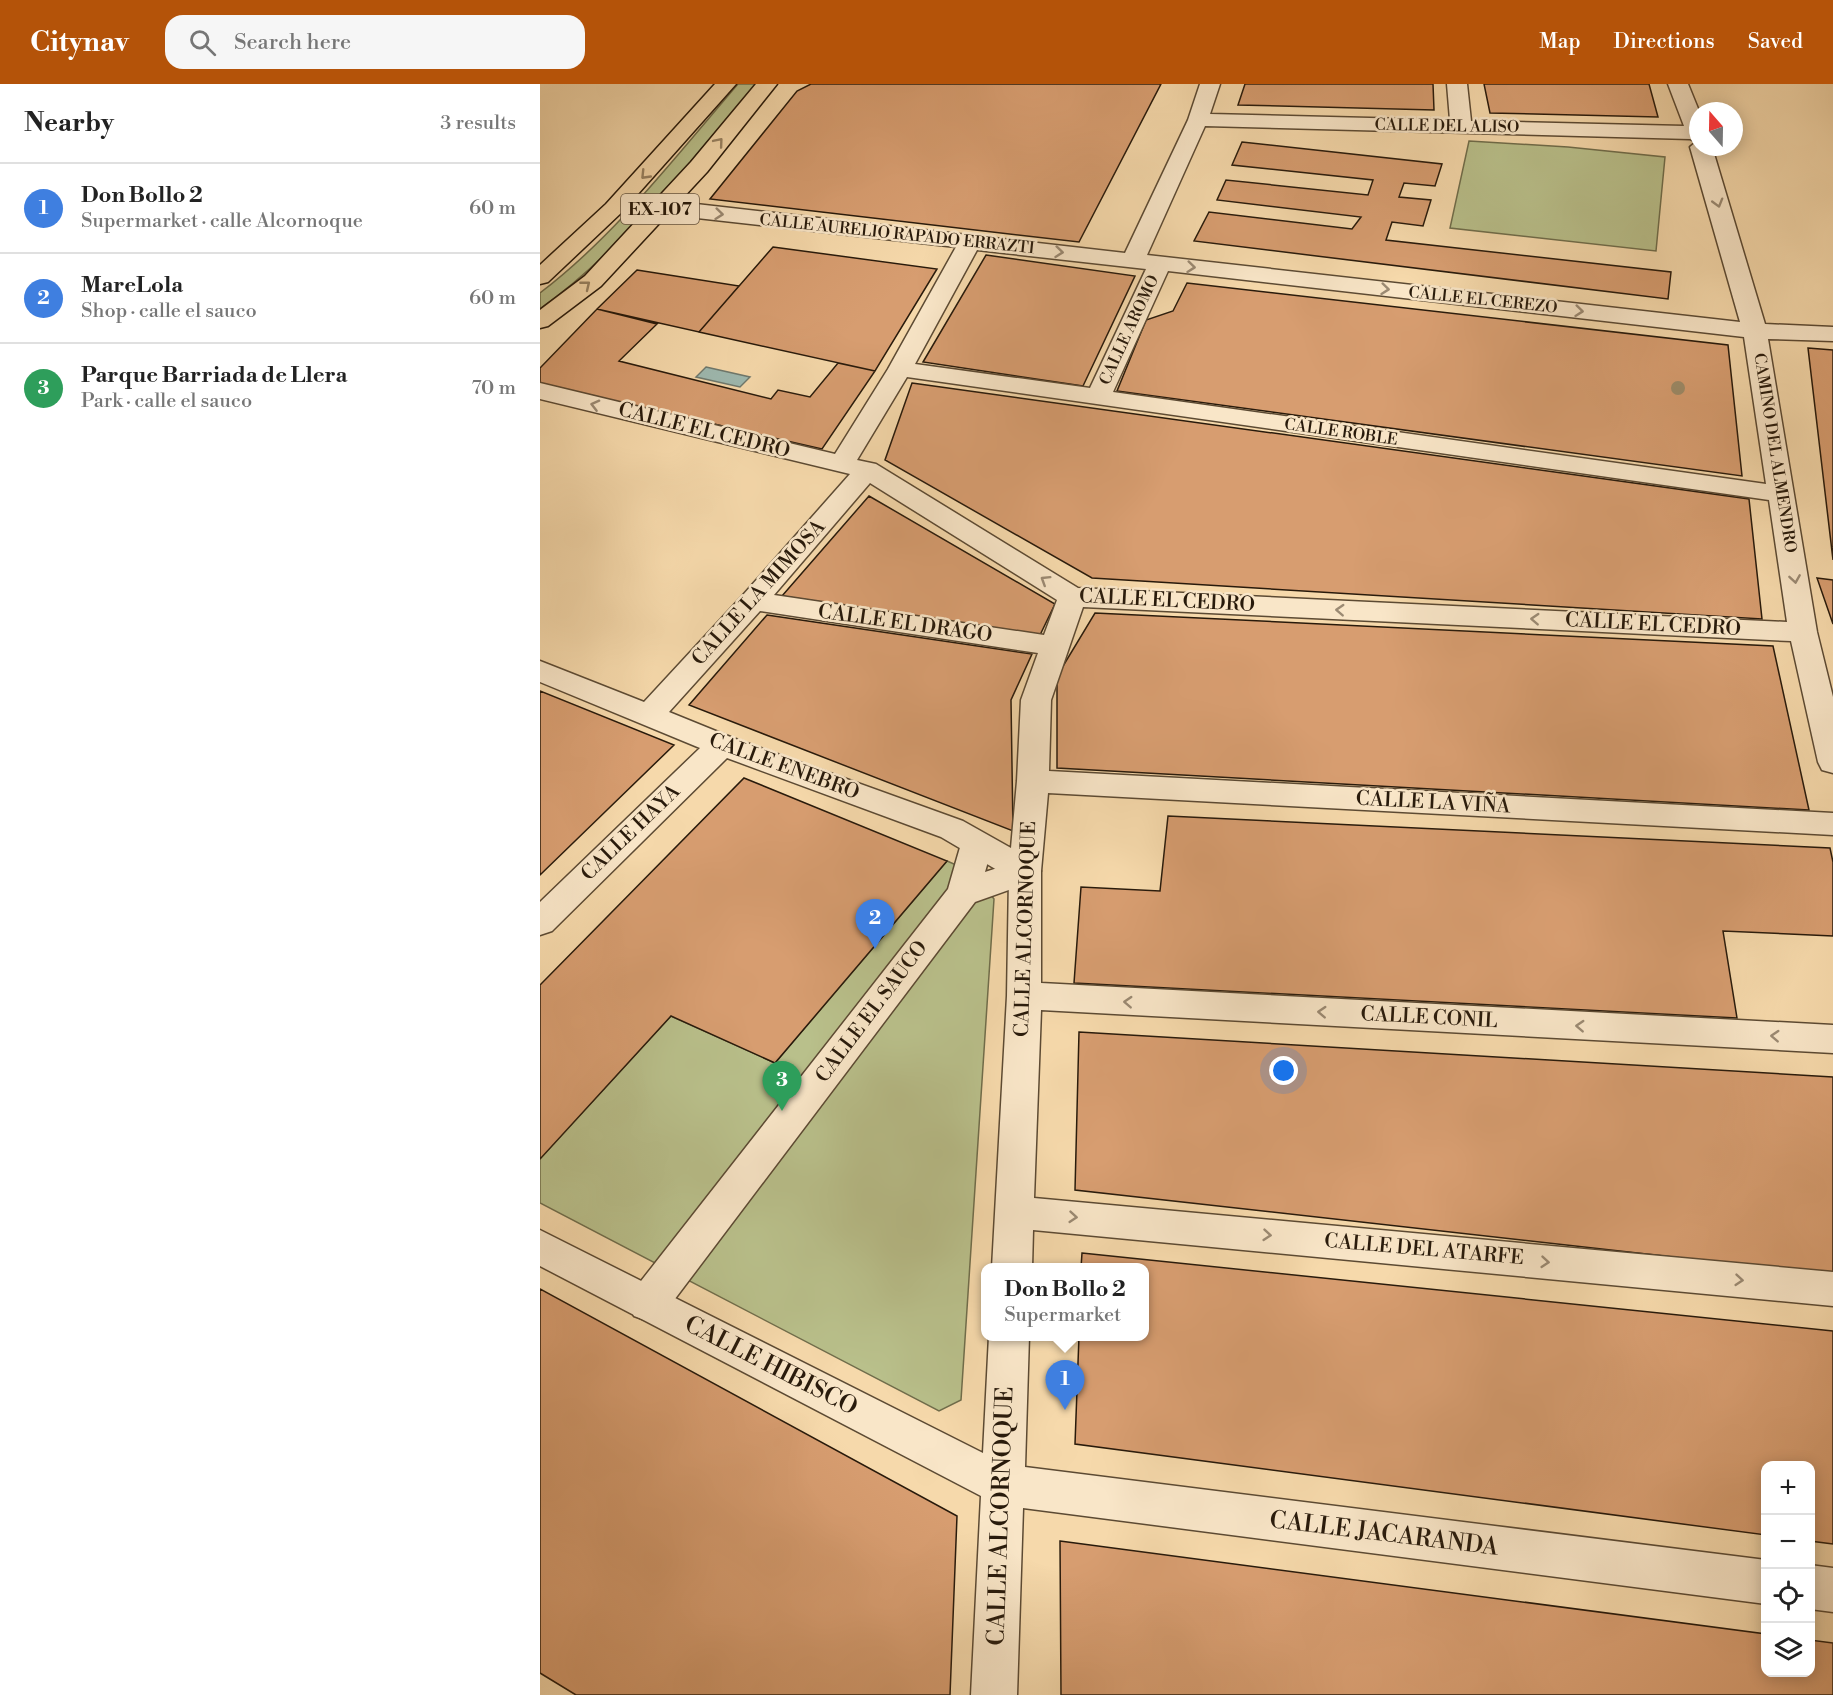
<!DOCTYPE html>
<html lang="en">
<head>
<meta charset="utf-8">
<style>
	body { margin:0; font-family:"Libre Bodoni",serif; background:#f6f6f6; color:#222 }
	.controls { position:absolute; right:18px; bottom:18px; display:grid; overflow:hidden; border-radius:12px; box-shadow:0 3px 15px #0003 }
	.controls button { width:54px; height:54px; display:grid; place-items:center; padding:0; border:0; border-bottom:2px solid #e0e0e0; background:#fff; color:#222; font:30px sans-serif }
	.compass { position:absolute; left:1149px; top:18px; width:54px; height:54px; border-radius:50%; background:#fff; box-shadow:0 3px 15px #0003; rotate:340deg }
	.you { position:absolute; left:744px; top:987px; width:21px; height:21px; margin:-15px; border:4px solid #fff; border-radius:50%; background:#1a73e8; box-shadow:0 0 0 9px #1a73e833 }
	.badge { display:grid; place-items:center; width:39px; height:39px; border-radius:50%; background:#b45309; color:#fff; font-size:20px; font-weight:700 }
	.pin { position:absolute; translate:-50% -50px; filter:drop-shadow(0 2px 3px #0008) }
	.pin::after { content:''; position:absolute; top:32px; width:21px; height:18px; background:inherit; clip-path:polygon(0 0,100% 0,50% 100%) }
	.popup { position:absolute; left:441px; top:1179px; width:168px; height:78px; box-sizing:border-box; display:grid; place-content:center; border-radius:12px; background:#fff; filter:drop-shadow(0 2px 4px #0005); font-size:20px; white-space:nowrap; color:#767676 }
	.popup b { font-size:22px; color:#222 }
	.popup::after { content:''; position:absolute; left:50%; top:100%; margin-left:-12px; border:12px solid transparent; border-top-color:#fff }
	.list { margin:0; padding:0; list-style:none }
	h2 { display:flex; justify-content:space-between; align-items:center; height:78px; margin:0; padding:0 24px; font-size:26px }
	h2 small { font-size:20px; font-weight:400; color:#767676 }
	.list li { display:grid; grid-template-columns:39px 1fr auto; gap:18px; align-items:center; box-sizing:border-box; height:90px; padding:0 24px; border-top:2px solid #e0e0e0 }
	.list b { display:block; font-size:22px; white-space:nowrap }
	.list p { margin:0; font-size:20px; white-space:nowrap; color:#767676 }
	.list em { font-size:20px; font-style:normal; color:#767676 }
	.icon { flex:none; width:33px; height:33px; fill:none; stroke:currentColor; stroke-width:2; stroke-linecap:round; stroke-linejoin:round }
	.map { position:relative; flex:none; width:1293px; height:1611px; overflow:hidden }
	header { display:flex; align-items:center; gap:36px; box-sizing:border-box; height:84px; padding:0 30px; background:#b45309; color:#fff }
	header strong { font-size:28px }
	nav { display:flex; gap:33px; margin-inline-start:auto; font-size:21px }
	.search { width:420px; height:54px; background:#f6f6f6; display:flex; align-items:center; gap:15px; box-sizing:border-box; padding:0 21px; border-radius:18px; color:#767676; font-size:22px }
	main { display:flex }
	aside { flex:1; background:#fff }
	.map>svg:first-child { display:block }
	.green { fill:#b9c08b; stroke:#706d4b; stroke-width:1.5 }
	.water { fill:#9eb9b0; stroke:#6f796e; stroke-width:1.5 }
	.building { fill:#d79d70; stroke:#281a0b; stroke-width:1.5 }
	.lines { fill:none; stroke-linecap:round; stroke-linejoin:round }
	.pedestrian-casing { stroke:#5c4a33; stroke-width:3 }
	.minor-casing { stroke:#5c4a33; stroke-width:3 }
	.primary-casing { stroke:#281a0b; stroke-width:3 }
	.pedestrian { fill:#f9e6c8; fill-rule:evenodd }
	.minor { fill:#f9e6c8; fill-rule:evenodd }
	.primary { fill:#f6d9ab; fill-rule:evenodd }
	.tree { fill:#9d8b68 }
	.oneway { stroke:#998363 }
	.oneway2 { stroke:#9b8a73 }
	.labels { text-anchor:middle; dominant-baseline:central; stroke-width:5; stroke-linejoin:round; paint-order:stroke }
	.far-street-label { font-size:16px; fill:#281a0b; stroke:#f9e6c8 }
	.shield { fill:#f9e6c8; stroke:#675744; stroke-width:1.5 }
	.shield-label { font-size:18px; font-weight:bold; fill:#281a0b }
	.street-label { font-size:20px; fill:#281a0b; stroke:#f9e6c8 }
	.near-street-label { font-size:24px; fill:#281a0b; stroke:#f9e6c8 }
</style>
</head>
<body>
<header>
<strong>Citynav</strong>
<div class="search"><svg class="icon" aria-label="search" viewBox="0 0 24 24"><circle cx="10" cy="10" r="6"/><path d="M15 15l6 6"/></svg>Search here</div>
<nav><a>Map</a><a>Directions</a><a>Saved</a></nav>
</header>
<main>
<aside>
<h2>Nearby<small>3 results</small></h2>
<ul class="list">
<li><span class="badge" style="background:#3f7fe0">1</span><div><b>Don Bollo 2</b><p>Supermarket · calle Alcornoque</p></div><em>60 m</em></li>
<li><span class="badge" style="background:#3f7fe0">2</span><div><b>MareLola</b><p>Shop · calle el sauco</p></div><em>60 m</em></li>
<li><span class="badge" style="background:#2e9e5b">3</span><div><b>Parque Barriada de Llera</b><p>Park · calle el sauco</p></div><em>70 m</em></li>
</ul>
</aside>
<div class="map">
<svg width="1293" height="1611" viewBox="0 0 1293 1611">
	<rect width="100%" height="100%" fill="#f6d9ab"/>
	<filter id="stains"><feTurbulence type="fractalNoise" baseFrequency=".00333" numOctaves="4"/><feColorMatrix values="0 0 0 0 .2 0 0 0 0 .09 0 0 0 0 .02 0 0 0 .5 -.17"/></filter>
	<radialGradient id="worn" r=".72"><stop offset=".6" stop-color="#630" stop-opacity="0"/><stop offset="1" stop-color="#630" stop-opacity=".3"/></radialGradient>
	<!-- green -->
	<path class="green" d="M198,0H216C149,79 85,164 0,225V209C76,151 136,72 198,0Z
		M929,57L1028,63L1125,73L1116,167L910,144Z
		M407,777L435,789L454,815L421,1316L399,1327L0,1119V1075L131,932L235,979Z"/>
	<!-- water -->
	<path class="water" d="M166,283L210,293L200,303L156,293Z"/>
	<!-- building -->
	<path class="building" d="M271,0H621L539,158L170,115L257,7Z
		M705,0H893L894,26L698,21Z
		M944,0H1109L1118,33L950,29Z
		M702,58L902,80L895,102L864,99L859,113L891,116L883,142L852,138L846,156L1131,188L1128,215L654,157L669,128L812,145L821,133L677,116L686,96L828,111L833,96L692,81Z
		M233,163L397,185L335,287L159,248Z
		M446,171L595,192L543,302L383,278Z
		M97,186L199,202L159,248L57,225Z
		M647,199L1188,261L1202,392L577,307L606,236L633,227Z
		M57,225L117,240L79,277L231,315L238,306L270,313L298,279L335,287L282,365L0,300V284Z
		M1268,264L1293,266V476Z
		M372,299L1209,415L1222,535L552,494L345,376Z
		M329,412L515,520L500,551L242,512Z
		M1277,494L1293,496V540Z
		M555,529L1233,562L1269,726L517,684V592Z
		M227,531L492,570L471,616L473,747L149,621Z
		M0,607L134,661L0,791Z
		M204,694L407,777L235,979L131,932L0,1075V901Z
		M628,732L1290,764L1293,778V852L1183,847L1197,934L534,899L541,803L620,807Z
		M539,948L1293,993V1191L535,1106Z
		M542,1169L1293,1247V1460L1270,1457V1382H1226V1451L535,1360L539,1252H604V1184H541Z
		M0,1205L417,1432L410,1611H36L0,1589Z
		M520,1457L1226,1550V1588H1270V1556L1293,1559V1611H521Z"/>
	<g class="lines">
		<!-- pedestrian casing -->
		<g class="pedestrian-casing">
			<path id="pedestrian" d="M437,748L448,752L453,760L445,788L485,775L497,778L501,787L497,796L435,818L122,1232L108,1237L94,1232L88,1219L94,1206L408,805L421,760L426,752Z"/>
		</g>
		<!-- minor casing -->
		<g class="minor-casing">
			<path id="minor" d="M660,0H680L670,30L910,36L907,0H927L931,37L1144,42L1128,0H1148L1159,27L1158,63H1172L1225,240L1293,243V257L1228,255L1277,548L1293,613V689L1282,686L1278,678L1251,557L543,523L511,616L509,687L1293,729V751L508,709L501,787V899L1293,941V969L501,926L494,1114L1293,1188V1222L493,1146L492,1184H452L467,912L469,793L401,753L187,674L12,847L0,851V818L160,664L0,598V577L104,618L203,511L310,390L0,315V299L295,370L348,285L416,163L121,130L113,128L110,123L113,118L121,116L585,169L648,36ZM665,42L1150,55L1156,58L1150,63L1200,238L607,171ZM437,166L606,185L550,304L375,280ZM628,187L1204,253L1226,400L573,308ZM367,293L1229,416L1247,538L538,504L336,380L317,376ZM330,399L517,516L504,551L234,511ZM220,527L498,569L481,616L477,697L471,764L423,737L193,654L129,628Z
				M0,1146L443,1369L449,1252H489L485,1383L1226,1476V1520L483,1424L477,1611H431L441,1412L0,1182Z
				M1270,1481L1293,1484V1528L1270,1525Z"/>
		</g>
		<!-- primary casing -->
		<g class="primary-casing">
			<path id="primary" d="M175,0H196L81,129L8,198L0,200V181L66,120Z
				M216,0H237L167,88L61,202L8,242L0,244V226L45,192L151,78Z"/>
		</g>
		<!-- pedestrian -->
		<use href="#pedestrian" class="pedestrian"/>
		<!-- minor -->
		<use href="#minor" class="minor"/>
		<!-- primary -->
		<use href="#primary" class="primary"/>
	</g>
	<!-- trees -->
	<circle class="tree" cx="1138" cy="304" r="7"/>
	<!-- one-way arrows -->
	<defs><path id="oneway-chevron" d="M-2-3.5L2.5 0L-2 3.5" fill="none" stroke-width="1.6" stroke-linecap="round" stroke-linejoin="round" transform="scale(1.5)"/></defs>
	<g class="oneway">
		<use href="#oneway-chevron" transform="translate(179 58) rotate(-50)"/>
		<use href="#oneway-chevron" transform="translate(105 91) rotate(134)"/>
		<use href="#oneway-chevron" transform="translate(46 201) rotate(-39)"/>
	</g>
	<g class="oneway2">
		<use href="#oneway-chevron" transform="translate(1178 119) rotate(74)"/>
		<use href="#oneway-chevron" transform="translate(179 130) rotate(6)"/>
		<use href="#oneway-chevron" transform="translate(519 168) rotate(6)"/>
		<use href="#oneway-chevron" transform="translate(651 183) rotate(6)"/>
		<use href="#oneway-chevron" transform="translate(845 205) rotate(6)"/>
		<use href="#oneway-chevron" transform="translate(1039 227) rotate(6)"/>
		<use href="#oneway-chevron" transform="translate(55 321) rotate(-166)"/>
		<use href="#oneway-chevron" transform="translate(1255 495) rotate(81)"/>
		<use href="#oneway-chevron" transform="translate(505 496) rotate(-148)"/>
		<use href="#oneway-chevron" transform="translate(800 526) rotate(-177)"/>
		<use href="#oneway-chevron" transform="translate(995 535) rotate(-177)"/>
		<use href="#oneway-chevron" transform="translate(588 918) rotate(-177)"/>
		<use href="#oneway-chevron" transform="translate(782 928) rotate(-177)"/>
		<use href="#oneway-chevron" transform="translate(1040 942) rotate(-177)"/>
		<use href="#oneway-chevron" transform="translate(1235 952) rotate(-177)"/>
		<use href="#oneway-chevron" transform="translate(533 1133) rotate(5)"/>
		<use href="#oneway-chevron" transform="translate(727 1151) rotate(5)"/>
		<use href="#oneway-chevron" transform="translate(1005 1178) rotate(5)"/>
		<use href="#oneway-chevron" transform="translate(1199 1196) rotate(5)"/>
	</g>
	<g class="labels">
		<!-- far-street labels -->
		<g class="far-street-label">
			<text transform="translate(907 42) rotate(1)">CALLE DEL ALISO</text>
			<text transform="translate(357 150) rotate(6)">CALLE AURELIO RAPADO ERRAZTI</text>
			<text transform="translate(943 216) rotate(6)">CALLE EL CEREZO</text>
			<text transform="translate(589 246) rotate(-65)">CALLE AROMO</text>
			<text transform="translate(801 348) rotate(8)">CALLE ROBLE</text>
			<text transform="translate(1235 369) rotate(81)">CAMINO DEL ALMENDRO</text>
		</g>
		<!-- shield labels -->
		<rect class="shield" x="81" y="110" width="78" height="30" rx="4.5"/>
		<g class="shield-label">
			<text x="120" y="125">EX-107</text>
		</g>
		<!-- street labels -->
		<g class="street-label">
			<text transform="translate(164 347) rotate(14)">CALLE EL CEDRO</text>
			<text transform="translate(219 509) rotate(-48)">CALLE LA MIMOSA</text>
			<text transform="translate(627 517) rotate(3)">CALLE EL CEDRO</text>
			<text transform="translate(365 540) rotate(8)">CALLE EL DRAGO</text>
			<text transform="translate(1113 541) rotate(3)">CALLE EL CEDRO</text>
			<text transform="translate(244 683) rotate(20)">CALLE ENEBRO</text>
			<text transform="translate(893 719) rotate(3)">CALLE LA VIÑA</text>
			<text transform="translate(91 749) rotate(-44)">CALLE HAYA</text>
			<text transform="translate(486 845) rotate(-88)">CALLE ALCORNOQUE</text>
			<text transform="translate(332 928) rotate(-53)">CALLE EL SAUCO</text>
			<text transform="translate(889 934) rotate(3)">CALLE CONIL</text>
			<text transform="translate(884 1166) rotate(5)">CALLE DEL ATARFE</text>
		</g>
		<!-- near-street labels -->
		<g class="near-street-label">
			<text transform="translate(231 1282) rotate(27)">CALLE HIBISCO</text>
			<text transform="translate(461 1432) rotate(-88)">CALLE ALCORNOQUE</text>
			<text transform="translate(844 1450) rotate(7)">CALLE JACARANDA</text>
		</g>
	</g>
	<rect width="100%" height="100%" filter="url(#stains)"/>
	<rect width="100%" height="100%" fill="url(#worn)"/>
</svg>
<div class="controls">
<button>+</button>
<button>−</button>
<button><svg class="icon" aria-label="locate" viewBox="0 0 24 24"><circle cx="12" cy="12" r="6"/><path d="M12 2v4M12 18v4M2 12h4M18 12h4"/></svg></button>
<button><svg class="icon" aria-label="layers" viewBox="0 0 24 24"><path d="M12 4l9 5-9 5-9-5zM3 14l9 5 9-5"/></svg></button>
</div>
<svg class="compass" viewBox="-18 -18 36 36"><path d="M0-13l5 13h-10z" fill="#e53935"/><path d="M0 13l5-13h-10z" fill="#767676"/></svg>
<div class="you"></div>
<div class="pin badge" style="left:525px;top:1326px;background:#3f7fe0">1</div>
<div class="popup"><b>Don Bollo 2</b>Supermarket</div>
<div class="pin badge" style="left:335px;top:865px;background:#3f7fe0">2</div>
<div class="pin badge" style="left:242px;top:1027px;background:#2e9e5b">3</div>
</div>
</main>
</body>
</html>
